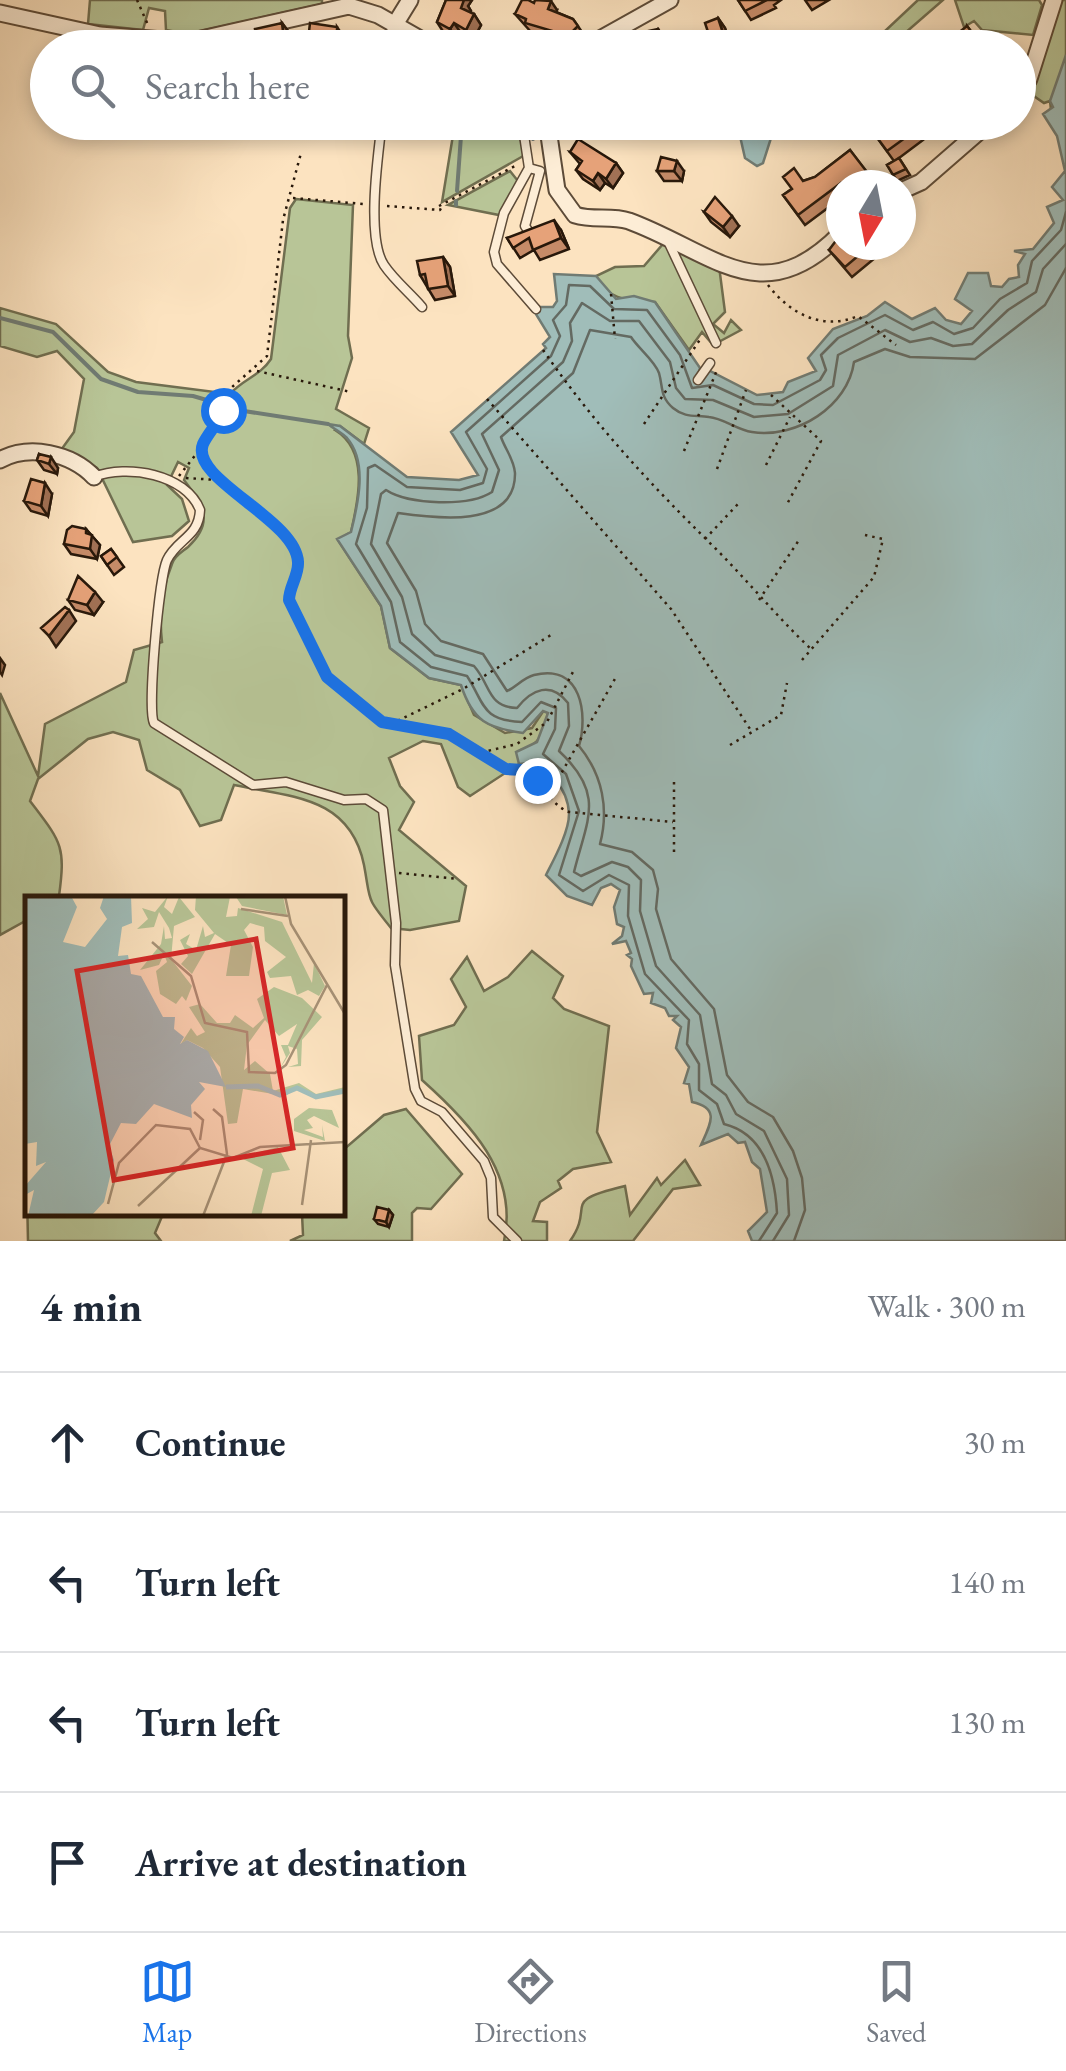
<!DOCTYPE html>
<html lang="en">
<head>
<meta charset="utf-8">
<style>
	body { margin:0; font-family:"EB Garamond",serif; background:#f2f2f3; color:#1f2937 }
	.compass { position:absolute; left:826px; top:170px; width:90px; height:90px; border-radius:50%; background:#fff; box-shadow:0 5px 15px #0003; rotate:190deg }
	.stop { position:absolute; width:30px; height:30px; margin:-22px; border:8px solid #1a73e8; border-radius:50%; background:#fff }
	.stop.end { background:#1a73e8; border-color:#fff; box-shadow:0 2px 10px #0008 }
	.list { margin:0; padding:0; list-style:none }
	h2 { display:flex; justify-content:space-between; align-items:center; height:130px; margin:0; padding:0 40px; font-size:42px }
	h2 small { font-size:32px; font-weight:400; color:#747a83 }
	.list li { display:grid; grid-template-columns:65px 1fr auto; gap:30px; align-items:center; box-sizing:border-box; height:140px; padding:0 40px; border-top:2px solid #e0e1e3 }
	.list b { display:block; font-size:38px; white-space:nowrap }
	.list em { font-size:32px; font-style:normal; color:#747a83 }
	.icon { flex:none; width:55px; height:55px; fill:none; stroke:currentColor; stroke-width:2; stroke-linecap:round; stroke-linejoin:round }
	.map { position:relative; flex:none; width:1066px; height:1241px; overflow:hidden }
	.search { position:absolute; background:#fff; box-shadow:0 5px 15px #0003; left:30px; right:30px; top:30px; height:110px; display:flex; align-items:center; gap:25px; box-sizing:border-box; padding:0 35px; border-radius:55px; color:#747a83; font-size:38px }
	.sheet { height:690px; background:#fff }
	nav { display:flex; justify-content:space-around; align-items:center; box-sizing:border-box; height:140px; border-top:2px solid #e0e1e3; background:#fff; font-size:28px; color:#747a83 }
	nav a { display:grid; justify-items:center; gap:5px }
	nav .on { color:#1a73e8 }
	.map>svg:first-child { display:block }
	.green { fill:#b8c597; stroke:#706e50; stroke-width:2.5 }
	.water { fill:#a0bdb9; stroke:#707b73; stroke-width:2.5 }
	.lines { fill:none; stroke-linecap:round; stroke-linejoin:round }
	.shore { stroke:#646a62; stroke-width:2.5 }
	.stream { stroke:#707b73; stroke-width:4 }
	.service-casing { stroke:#5d4b38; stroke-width:11 }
	.minor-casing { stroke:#5d4b38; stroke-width:19 }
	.path { stroke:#28180a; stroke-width:2.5; stroke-dasharray:2.5 5; stroke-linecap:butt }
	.service { stroke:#fdedd6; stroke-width:8 }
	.minor { stroke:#fdedd6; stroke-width:15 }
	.wall { fill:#c68b68; stroke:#28180a; stroke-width:2.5 }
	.shaded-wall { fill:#a17155; stroke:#28180a; stroke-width:2.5 }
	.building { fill:#e6a279; stroke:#28180a; stroke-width:2.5 }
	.route { stroke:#1a73e8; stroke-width:12 }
	.inset-river { fill:none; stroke:#a0bdb9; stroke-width:5 }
	.inset-road { fill:none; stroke:#a79277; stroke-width:2.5 }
	.view { fill:#d62828; fill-opacity:0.15; stroke:#d62828; stroke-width:5 }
	.inset-edge { fill:none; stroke:#28180a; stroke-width:5 }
</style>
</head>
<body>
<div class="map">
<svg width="1066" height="1241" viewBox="0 0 1066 1241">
	<rect width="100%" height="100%" fill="#fce3c0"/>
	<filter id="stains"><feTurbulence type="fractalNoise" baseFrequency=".002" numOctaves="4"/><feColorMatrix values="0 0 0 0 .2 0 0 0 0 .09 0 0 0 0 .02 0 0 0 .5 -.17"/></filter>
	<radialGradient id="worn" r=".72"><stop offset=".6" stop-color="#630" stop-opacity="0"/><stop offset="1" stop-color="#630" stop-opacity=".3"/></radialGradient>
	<!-- green -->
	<path class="green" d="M90,0H322V4L187,34L166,30L165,11L149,8L143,30L88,24Z
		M918,0H943L889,47H868Z
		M955,0H1039L1042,5L1033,35L982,30L974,21L964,27Z
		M1059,0H1066V88L1051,110L1050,101L1044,103L1028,92C1037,63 1055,28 1059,0Z
		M455,123H516L525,155L442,202Z
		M510,171L518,181L499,215L448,205Z
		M296,199L353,205L348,336L352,358L336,409L369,428L364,444L340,426L335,430C369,451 359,498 351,532L338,540L381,606L390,648L429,678L461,685L474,715L505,733L532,728L544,710L548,713C545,730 540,746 521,750L519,764L470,796L458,787L441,744L423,741L389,758L400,786L414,802L399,830L466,886L459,921L410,930L391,928C365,896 371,902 364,865C350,796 291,797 234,785L221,820L200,826L180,790L147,770L139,740L113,732L88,739L38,779L30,801C61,842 66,845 59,896L28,898L27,920L0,935V693L38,776L45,724L126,682L134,650L162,642C159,616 162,588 172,564C174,556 182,552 188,547C215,522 203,505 184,480L189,468L178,462L167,485L182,499L189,521L172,536L133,542L97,468L61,450L74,432L84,379L57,351L37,357L0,346V308L56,324L108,372L136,382L230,394C243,379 260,376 271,359L290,208Z
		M663,244L719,266L725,312L713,324L724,333L731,320L741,330L713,345L702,332L689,350L655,302C628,300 610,302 596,276L615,267L644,266Z
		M532,951L563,976L553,998L564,1009L609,1026L597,1132L611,1162L573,1169L558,1181L561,1188L540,1202L533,1221L547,1222V1241H504C519,1173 469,1122 422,1080L419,1036L454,1025L466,1007L451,979L467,957L484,991L508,977Z
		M406,1109L462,1174L431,1209L417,1208L412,1213V1241H290L303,1235L302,1214H342L343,1150L384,1115Z
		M685,1160L700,1185L673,1189L633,1241H570C596,1204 558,1202 625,1186L630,1215L657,1178L661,1185Z
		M27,1194L28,1214H163L155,1233L161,1241H28Z"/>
	<!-- water -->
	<path class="water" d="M1066,55V1241H752L748,1231L767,1212L760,1169L752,1162L745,1142L738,1143L728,1134L701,1145C711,1123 720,1108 692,1102L689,1084L684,1083L689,1067L676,1048L681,1027L673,1020L677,1016H669L665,1008L651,1003L653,993L644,994L631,966L632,959L627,955L631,953L626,941L612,944L622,936L624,927L617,924L614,907L620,890L611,884L601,888L592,905L567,896L546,875C554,859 569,832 569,814C568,789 546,760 519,764L516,752L537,742L548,713L543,711L523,733C488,728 473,722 461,685L429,678L390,648L381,606L337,539L351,532C358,504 368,462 347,438C342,433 334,429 328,424L340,426L407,477L459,480L478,475L451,432L546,348L543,344L550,337L534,311L538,307H553L557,301L554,274L596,276L616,299L634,296L655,302L700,368L698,375L708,370L757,395L783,392L788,382L816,371L808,358L833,329L867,316L885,302L912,319L935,308L946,320L961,324L972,311L955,299L968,273H988L991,286L1002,287L1009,279L1019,277L1018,265L1025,254L1014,251L1033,249L1054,223L1047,207L1063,200L1052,187L1065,171L1057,136L1043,114L1053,107L1050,101Z
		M737,123H757L771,138L763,163L757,166L745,158Z"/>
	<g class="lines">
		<!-- shore -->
		<path class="shore" d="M759,1241L777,1213C775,1176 765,1134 724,1124L717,1104L699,1090V1064L687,1044L689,1020L645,974L628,916L629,885L609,875L583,891L559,875L579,811L566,774L543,754L555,729L556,708L541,702L522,722C481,720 485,704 467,676L431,667L400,642L391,602L356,544L367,508L368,468L375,465L407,487L460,490L483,483L487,469L466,432L551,356L560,336L553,320L566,305L569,285L590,286L614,309L647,310L680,355L692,388L713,385L754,404L773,405L820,380L826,370L821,355L838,338L885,315L913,330L933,322L954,334L973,328L1000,299L1027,283L1032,261L1061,230L1066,212
			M773,1241L789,1215L787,1179L764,1131L736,1114L726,1095L712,1084L700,1015L656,966L640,911L641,880L628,867L612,862L581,876L574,872C587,819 606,795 559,751L569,726L568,703C551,681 532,689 517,708C487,707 491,685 474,666L435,655L412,634L402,597L371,544L381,494L386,490C409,505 469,507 492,492L499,470L482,434L563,362L572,341L570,323L582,303L610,321H639L670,362L676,388L685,399L713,400L754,417L788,414L833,386L838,355L885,330L910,342L931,338L953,346L972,344L1008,310L1036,292L1043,269L1066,244
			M794,1241L805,1210L802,1178L793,1151L773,1117L748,1102L727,1075L714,1009L671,959L656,909L658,889L653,870L632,852L600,844C609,810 603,775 579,746C588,715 582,663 534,675C523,678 516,687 507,691L483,654L441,641L425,624L416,591L387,543L398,513C433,518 516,530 515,473C514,459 505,449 501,437L573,373L590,330L631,337C638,348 655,361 659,373C663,387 660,397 673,408C685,418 695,415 709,417C723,418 737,430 752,432C797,439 848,406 854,362L885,349L910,357L975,359L1045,305L1066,268"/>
		<!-- stream -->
		<path class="stream" d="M400,41L416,48
			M526,122L533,139
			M457,191L462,122
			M456,205V201
			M0,318L53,332L101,379L138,392L193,396L244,411L328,424"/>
		<!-- service casing -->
		<g class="service-casing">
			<path id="service" d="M391,48L393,28
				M382,122C378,155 366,238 384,265C394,280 410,293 422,307
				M522,122L529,168L504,213L494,252L497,264L536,309
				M529,168L540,171L525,226L531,235
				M667,239L716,343
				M698,380L710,363
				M94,477C127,464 186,474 200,510C199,537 177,539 167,560C159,578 147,710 154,723L253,785L286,782L344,800L366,799L383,810L396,923L395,965L415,1089L421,1101L442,1112L484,1161L491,1178L493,1217L517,1241"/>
		</g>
		<!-- minor casing -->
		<g class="minor-casing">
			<path id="minor" d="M0,13L100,35L188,42L349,6L378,15L436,48
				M394,26L410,0
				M584,48L670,0
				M1018,95L1029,79L1054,0
				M547,122L557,190L575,215C593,221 611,215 629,221C713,252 762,314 841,233
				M901,191L921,182L990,122
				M0,460C29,444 71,453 94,477"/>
		</g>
		<!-- path -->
		<path class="path" d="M137,0L148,25
			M293,198L364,204
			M387,206L440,210L442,206
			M439,206L517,165
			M768,285C790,314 823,331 858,316L896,345
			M611,294L615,339
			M543,350C596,426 649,483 715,548C748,581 777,617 811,649
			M257,371L351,392
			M771,395L821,441L786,506
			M487,399L671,609L752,732
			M644,424L701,338
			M202,447L205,463L217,479
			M684,451L717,370
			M766,465L790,417
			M717,469L746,390
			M179,476L215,430L231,388L267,356L283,220L301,153
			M186,478L218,480L248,500L281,531L298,562L289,600L327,677L382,723L449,734L483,752L517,744L547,722L575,668
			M705,539L738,504
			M759,600L799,540
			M802,660L874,577L883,539L865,535
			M391,724L463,689L551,635
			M730,745L781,715L787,683
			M484,753C496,769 512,764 527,773C545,784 549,804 569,812L673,822
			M558,779L616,677
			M674,852V782
			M399,873L458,879"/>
		<!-- service -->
		<use href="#service" class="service"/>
		<!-- minor -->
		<use href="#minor" class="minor"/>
	</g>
	<!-- wall -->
	<path class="wall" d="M446,0H472L468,6L471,11L470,13L474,14L481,25L473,40L461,33L458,40L444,33L437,22Z
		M738,0H781L774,5L776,8L751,20Z
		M805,0H829L812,10Z
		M557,10L556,12L573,19L584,35L572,48H568L563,41L531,32L515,14Z
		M718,18L725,28L730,44L719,48H717L710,38Z
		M282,23L288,31L290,48H229Z
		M967,26L983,48H966Z
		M658,29L665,39L667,48H648L647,46Z
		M343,36V48H314L308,40Z
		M910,122L923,140L899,158L910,175L897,181L887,165L894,161L873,132Z
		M850,150L874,182L870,185H841V198L805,225L783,195L803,181L815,177Z
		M570,152L616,163L623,173L613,188L605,183L600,190L583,179L576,170L580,164Z
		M657,171H684L682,181H664Z
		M704,212L739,226L730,237L711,222Z
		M561,230L569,249L540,260L534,250L520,258L507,238Z
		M841,245H885L887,248L852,277L829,250Z
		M443,257L450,267L455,296L435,300L420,275Z
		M39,454L58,468L57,474L44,470L37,460Z
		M52,494L48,516L31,511L24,501Z
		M86,529L100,545L97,559L71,554L64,544Z
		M111,549L124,567L114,575L101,556Z
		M68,600L103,602L94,615L75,610Z
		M389,1210L393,1215L389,1227L378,1224L374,1219Z"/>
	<!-- shaded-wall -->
	<path class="shaded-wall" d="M461,0H472L468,6L471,11L468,18L461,8Z
		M551,1L557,10L554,17L548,9Z
		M474,14L481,25L473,40L466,30Z
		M718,18L725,28L730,44L723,33Z
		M282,23L288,31L290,48L284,40Z
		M454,23L461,33L458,40L450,29Z
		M337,27L343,36V48H340L337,42Z
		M658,29L665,39L667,48H664L661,43Z
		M677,161L684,171L682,181L674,171Z
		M616,163L623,173L613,188L606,179Z
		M598,173L605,183L600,190L593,181Z
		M732,216L739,226L730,237L723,227Z
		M554,220L561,230L569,249L561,238Z
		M443,257L450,267L455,296L448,286Z
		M51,457L58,468L57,474L49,464Z
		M45,483L52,494L48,516L41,506Z
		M86,529L100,545L97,559L90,549L86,533Z
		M95,592L103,602L94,615L87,605Z
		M69,610L76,621L56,647L49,636Z
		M0,658L5,665L2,675L0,672Z
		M389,1210L393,1215L389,1227L386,1222Z"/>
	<!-- building -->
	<path class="building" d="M446,0H464L461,8L474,14L466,30L454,23L450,29L437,22Z
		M522,0H528L534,3L535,0L551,1L548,9L573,19L578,26L563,41L556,32L525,23L526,19L515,14Z
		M738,0H767L745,11Z
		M718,18L723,33L710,38L705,23Z
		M282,23L284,40L251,48L229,47L231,34L256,35L255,29Z
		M310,23L337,27V42L308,40Z
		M967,26L978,40L968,48L957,34Z
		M658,29L661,43L647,46L644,32Z
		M884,122H910L916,130L887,151L873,132Z
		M578,139L616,163L606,179L598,173L593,181L576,170L582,161L570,152Z
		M850,150L867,172L849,185H843L841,183L798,215L783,195L792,189L783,177L794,168L803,181L815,177Z
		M661,157L677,161L674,171H657Z
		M899,158L906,169L893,175L887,165Z
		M715,197L732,216L723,227L704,212Z
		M554,220L561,238L533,250L529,238L513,248L507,238Z
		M841,234V245H871L845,267L829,250Z
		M443,257L448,286L428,289L425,274L420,275L417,261Z
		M39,454L51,457L49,464L37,460Z
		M31,479L45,483L41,506L24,501Z
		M72,526L86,529V533L92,535L90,549L64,544L67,530Z
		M111,549L117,557L107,565L101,556Z
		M78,576L95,592L87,605L68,600Z
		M65,607L69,610L49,636L41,628Z
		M377,1207L389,1210L386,1222L374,1219Z"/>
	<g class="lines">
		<!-- route -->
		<path class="route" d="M223,410C218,424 208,433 203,444C189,479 296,519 298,562C299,575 289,587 289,600L327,677L382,722L449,734L506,769L522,770L537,780"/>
	</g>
	<!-- overview -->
	<g transform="translate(25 896)">
		<rect width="320" height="320" fill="#fce3c0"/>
		<path d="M143,0L139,11L147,18L154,1L170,21L149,30L146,63L167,90L161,105L157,100L151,108L135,98L131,75L142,66L139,58L134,69L115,74L136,48L139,30L140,43L147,42L144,32L134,16L129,31L112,33L123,23L117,12L130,16ZM171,0L205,1L201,21L212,20L213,12L257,26L287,87L289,67L300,90L294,100L283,94L272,99L266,80L245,82L242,76L261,61L240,45L239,31L225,27L219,34L228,51L224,80H201L206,49L190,38L167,78L156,68L163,60L155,44L165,38L161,48L171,54L178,30L180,41L189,37L170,14ZM258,0L262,19L217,10L211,1ZM249,91L277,102L297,121L277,144L276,170L263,171L273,168L272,153L263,150L265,157L254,174L261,161L256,149H263L272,128L254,140L240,124L222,149L219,174L230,165L245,178L248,195L274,187L291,198L320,191V197L292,202L272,193L260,200L218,193L212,227L203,228L195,171L178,152L162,144L155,149L166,132L172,140L180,136L164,111L175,108L192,127H205L210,119L228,132L239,122L232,103ZM284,212L307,214L314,232L289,220L282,224L288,232L279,234L298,241L297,229L300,245L269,235V223ZM253,251L265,274L247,277L236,320H226L238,273L214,261Z" fill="#b8c597"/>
		<path d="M0,0H46L52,11L38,46L60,51L82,23L75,12L79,0H106L107,27L97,31L93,60L103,59L106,78L116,80L138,121H150L149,133L159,141L155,148L162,144L183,155L201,191L174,186L180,193L166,209L167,222L129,208L111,228L96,227L84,250L89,264L79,306L66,320H3L9,294L0,299V290L21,266L11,270L12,246L0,248Z" fill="#a0bdb9"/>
		<path class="inset-river" d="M201,191L233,190L255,199L272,192L291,201L320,195"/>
		<path class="inset-road" d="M260,0L266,28L320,118M216,13L263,20M127,46L166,80L180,127L222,136L224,176L250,177L261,169L302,89M169,216L178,224L175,244M83,308L94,267L131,229L165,233L175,252L208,262L235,251L320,246M277,309L286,244M113,310L175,252M178,320L202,258L197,221L188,213"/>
		<path class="view" d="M231,43L268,252L89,284L52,75Z"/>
		<rect width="320" height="320" class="inset-edge"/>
	</g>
	<rect width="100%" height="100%" filter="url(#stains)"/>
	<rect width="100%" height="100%" fill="url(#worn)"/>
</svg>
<svg class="compass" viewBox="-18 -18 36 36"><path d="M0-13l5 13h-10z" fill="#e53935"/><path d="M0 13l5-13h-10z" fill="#747a83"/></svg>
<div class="stop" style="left:223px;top:410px"></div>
<div class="stop end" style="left:537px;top:780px"></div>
<div class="search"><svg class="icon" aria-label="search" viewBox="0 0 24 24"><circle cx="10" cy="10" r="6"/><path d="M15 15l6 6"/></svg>Search here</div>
</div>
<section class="sheet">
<h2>4 min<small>Walk · 300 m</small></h2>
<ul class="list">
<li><svg class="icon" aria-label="ahead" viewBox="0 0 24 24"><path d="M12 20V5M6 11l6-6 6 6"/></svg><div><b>Continue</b></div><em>30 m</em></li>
<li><svg class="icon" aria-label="left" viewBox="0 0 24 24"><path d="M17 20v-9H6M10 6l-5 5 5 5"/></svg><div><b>Turn left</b></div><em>140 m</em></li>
<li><svg class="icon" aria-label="left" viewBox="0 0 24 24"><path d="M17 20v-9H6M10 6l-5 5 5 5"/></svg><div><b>Turn left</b></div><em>130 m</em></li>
<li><svg class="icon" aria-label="arrive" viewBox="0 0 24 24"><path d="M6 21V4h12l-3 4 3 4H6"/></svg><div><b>Arrive at destination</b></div></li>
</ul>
</section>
<nav>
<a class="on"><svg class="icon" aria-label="map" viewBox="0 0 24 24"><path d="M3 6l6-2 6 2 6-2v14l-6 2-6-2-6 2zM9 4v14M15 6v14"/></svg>Map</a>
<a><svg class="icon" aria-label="directions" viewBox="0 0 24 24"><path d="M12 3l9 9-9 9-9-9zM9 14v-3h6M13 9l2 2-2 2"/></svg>Directions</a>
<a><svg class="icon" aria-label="saved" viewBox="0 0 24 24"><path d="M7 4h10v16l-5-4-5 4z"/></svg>Saved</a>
</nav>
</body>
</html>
